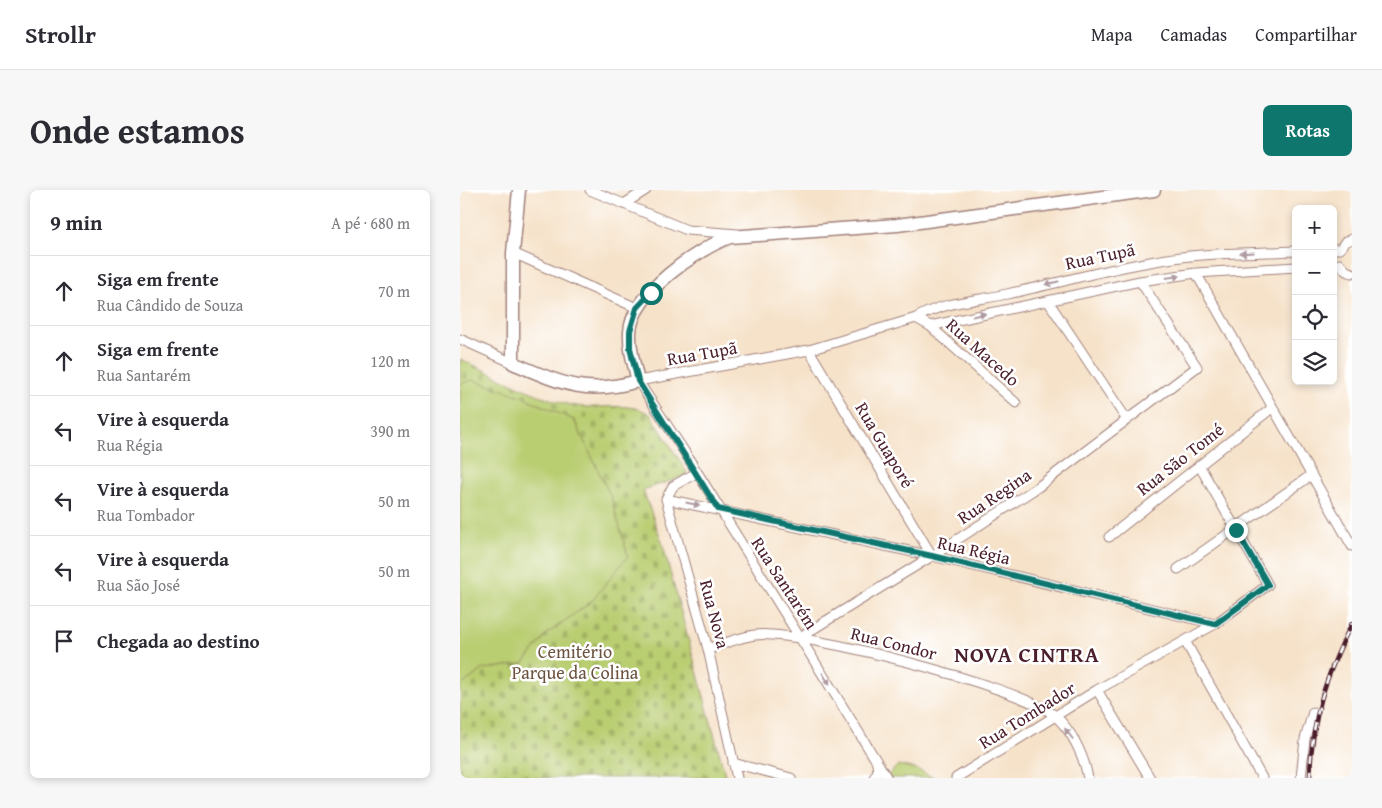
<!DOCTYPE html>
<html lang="pt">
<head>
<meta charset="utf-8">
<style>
	body { margin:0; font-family:"Gentium Book Plus",serif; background:#f7f7f7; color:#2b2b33 }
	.controls { position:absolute; right:15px; top:15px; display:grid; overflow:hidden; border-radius:8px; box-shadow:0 2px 8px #0003 }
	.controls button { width:45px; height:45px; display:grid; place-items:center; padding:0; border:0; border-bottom:1px solid #e1e1e2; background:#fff; color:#2b2b33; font:25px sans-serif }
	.stop { position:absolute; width:15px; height:15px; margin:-11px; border:4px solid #0f766e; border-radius:50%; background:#fff }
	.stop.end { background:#0f766e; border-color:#fff; box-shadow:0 1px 5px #0008 }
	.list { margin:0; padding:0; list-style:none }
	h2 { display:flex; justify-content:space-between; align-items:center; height:65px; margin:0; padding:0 20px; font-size:21px }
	h2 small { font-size:16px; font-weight:400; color:#7c7c81 }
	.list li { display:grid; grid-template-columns:32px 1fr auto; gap:15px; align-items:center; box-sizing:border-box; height:70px; padding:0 20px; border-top:1px solid #e1e1e2 }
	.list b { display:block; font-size:19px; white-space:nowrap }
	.list p { margin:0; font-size:16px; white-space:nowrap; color:#7c7c81 }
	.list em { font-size:16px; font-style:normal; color:#7c7c81 }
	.icon { flex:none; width:28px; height:28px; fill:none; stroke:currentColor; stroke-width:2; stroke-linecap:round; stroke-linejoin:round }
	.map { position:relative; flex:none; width:892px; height:588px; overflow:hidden; border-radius:8px }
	header { display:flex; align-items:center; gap:30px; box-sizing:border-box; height:70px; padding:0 25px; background:#fff; border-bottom:1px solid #e1e1e2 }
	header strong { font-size:24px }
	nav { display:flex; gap:28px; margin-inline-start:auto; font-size:18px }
	.intro { display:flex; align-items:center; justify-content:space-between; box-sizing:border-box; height:120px; padding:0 30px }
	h1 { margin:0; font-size:35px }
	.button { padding:12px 22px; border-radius:8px; background:#0f766e; color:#fff; font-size:18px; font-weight:700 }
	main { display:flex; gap:30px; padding:0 30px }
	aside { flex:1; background:#fff; border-radius:8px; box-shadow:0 2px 8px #0003 }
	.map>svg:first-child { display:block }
	.cemetery { fill:url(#cemetery-stones); stroke:#82764e }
	.green { fill:#b9cd71; stroke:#82764e }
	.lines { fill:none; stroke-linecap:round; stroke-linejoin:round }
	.street-casing { stroke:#a0807a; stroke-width:11 }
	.secondary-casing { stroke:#a0807a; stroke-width:15 }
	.street { stroke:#fff; stroke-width:9 }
	.secondary { stroke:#fff; stroke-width:12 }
	.rail-casing { stroke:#4a1f2b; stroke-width:4.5 }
	.rail { stroke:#fff; stroke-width:2.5; stroke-dasharray:8; stroke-linecap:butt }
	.oneway { fill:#ae9aa0 }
	.route { stroke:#0f766e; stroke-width:6 }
	.labels { text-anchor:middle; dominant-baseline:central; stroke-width:5; stroke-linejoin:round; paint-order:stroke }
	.street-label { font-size:18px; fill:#4a1f2b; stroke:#fff }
	.park-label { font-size:18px; fill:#6b5340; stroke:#fff }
	.district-label { font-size:22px; font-weight:bold; letter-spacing:1px; fill:#4a1f2b; stroke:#fff }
</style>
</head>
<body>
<header>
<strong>Strollr</strong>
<nav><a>Mapa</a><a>Camadas</a><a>Compartilhar</a></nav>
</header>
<div class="intro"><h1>Onde estamos</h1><a class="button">Rotas</a></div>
<main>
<aside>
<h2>9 min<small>A pé · 680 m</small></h2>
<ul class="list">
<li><svg class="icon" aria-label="ahead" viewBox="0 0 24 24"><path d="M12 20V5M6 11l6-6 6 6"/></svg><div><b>Siga em frente</b><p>Rua Cândido de Souza</p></div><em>70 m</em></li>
<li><svg class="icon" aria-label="ahead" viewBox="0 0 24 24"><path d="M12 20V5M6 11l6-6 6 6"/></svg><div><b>Siga em frente</b><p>Rua Santarém</p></div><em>120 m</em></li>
<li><svg class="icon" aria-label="left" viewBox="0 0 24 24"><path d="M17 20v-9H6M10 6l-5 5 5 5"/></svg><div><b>Vire à esquerda</b><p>Rua Régia</p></div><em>390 m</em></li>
<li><svg class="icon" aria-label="left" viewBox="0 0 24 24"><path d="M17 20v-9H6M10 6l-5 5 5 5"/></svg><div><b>Vire à esquerda</b><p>Rua Tombador</p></div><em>50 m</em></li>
<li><svg class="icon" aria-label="left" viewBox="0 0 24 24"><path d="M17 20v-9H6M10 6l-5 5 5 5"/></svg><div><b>Vire à esquerda</b><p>Rua São José</p></div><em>50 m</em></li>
<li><svg class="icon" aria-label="arrive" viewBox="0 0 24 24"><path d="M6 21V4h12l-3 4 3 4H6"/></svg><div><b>Chegada ao destino</b></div></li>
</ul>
</aside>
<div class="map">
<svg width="892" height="588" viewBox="0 0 892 588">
	<defs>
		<pattern id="cemetery-stones" width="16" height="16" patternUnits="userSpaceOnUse" patternTransform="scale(1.25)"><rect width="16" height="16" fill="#b9cd71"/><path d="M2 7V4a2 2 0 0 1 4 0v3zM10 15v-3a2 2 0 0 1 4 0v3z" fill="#a1b062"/></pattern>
	</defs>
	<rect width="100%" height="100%" fill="#fff"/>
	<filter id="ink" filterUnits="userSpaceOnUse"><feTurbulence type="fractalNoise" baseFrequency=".02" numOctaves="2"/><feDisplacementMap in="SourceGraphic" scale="10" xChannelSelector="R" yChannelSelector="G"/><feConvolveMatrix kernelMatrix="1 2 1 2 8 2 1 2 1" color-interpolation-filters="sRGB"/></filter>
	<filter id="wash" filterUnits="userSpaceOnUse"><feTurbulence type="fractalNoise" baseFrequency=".0096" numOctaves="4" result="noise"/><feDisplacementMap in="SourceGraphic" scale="20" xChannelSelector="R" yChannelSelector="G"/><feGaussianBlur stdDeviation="1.12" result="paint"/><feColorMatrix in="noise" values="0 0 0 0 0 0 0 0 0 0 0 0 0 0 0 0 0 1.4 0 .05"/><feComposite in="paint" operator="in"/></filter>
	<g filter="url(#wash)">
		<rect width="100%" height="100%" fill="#f6e2c9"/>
		<!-- cemetery -->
		<path class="cemetery" d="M0,169C35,184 90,216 127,217C147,218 173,212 191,225L227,282L225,286L183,300L202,352L266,588H0Z"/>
		<!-- green -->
		<path class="green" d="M13,190L61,206L114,230L151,307L168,366L132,411L87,444L63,474L24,479L0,496V194Z
			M438,575L456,579L474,588H426Z"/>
	</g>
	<g filter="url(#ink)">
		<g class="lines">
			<!-- street casing -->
			<g class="street-casing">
				<path id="street" d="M130,0L227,40L278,44
					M164,14L186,0
					M873,59H880L885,52L892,49
					M53,63L177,118
					M873,75L880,74L886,81L892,83
					M736,83L892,356
					M588,111L667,230
					M456,128L470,136L680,91L736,83L836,77
					M470,136L556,213
					M0,149L53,173
					M349,160L472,366
					M236,283L213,296L206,309L248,459L277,588
					M206,309L472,366L755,434
					M649,347L812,218
					M718,379L850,286
					M340,447L472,366L578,297L737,177L680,91
					M725,451L802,588
					M248,459C263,454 280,447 295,445C340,439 560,497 594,525C612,540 624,566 628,588
					M637,500L690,588
					M273,573L331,588
					M414,588L418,581L417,574
					M427,588L224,261L178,191L349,160L456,128C485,111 516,111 547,104C608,91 668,73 730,66C764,62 801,63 836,61
					M496,588L637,500L755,434L808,395L739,275
					M841,588L845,549L853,522"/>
			</g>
			<!-- secondary casing -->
			<g class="secondary-casing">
				<path id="secondary" d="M59,0L53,63V173C100,193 126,206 178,191C174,175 169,158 170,142C172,104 237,59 270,47L437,35L694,0"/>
			</g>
			<!-- street -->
			<use href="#street" class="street"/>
			<!-- secondary -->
			<use href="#secondary" class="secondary"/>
			<!-- rail casing -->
			<g class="rail-casing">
				<path id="rail" d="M850,588C851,529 866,485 892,433"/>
			</g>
			<!-- rail -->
			<use href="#rail" class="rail"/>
		</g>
		<!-- one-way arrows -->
		<defs><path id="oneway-solid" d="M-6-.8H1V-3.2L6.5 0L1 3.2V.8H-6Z" transform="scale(1.25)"/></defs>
		<g class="oneway">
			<use href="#oneway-solid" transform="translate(787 63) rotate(177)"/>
			<use href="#oneway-solid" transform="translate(713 87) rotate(-8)"/>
			<use href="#oneway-solid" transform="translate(592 93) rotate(167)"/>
			<use href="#oneway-solid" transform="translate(519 125) rotate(-12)"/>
			<use href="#oneway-solid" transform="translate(233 314) rotate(11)"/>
			<use href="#oneway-solid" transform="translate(366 489) rotate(59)"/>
			<use href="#oneway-solid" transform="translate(609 544) rotate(-127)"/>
		</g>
	</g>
	<g class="lines" filter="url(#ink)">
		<!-- route -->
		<path class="route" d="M191,103L177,118L170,141V158L178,191L258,319L472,366L755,434L808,395L776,340"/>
	</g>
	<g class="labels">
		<!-- street labels -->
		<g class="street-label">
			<text transform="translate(640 66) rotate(-12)">Rua Tupã</text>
			<text transform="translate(523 162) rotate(42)">Rua Macedo</text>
			<text transform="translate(242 163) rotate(-10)">Rua Tupã</text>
			<text transform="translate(425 255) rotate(59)">Rua Guaporé</text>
			<text transform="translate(720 269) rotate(-38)">Rua São Tomé</text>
			<text transform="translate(534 306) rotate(-34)">Rua Regina</text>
			<text transform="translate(514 360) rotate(13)">Rua Régia</text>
			<text transform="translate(325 393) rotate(57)">Rua Santarém</text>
			<text transform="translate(255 424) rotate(75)">Rua Nova</text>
			<text transform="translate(434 453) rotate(14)">Rua Condor</text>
			<text transform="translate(567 525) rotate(-32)">Rua Tombador</text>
		</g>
		<!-- park labels -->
		<g class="park-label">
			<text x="115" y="461">Cemitério<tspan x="115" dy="21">Parque da Colina</tspan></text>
		</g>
		<!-- district labels -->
		<g class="district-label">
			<text x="567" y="464">NOVA CINTRA</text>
		</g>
	</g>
</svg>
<div class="controls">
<button>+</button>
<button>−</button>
<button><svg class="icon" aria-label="locate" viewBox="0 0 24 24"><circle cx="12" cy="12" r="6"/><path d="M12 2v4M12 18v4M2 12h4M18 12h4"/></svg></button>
<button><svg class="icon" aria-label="layers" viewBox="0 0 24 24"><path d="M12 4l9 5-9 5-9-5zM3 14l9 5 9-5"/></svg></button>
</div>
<div class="stop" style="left:191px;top:103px"></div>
<div class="stop end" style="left:776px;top:340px"></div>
</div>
</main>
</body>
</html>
